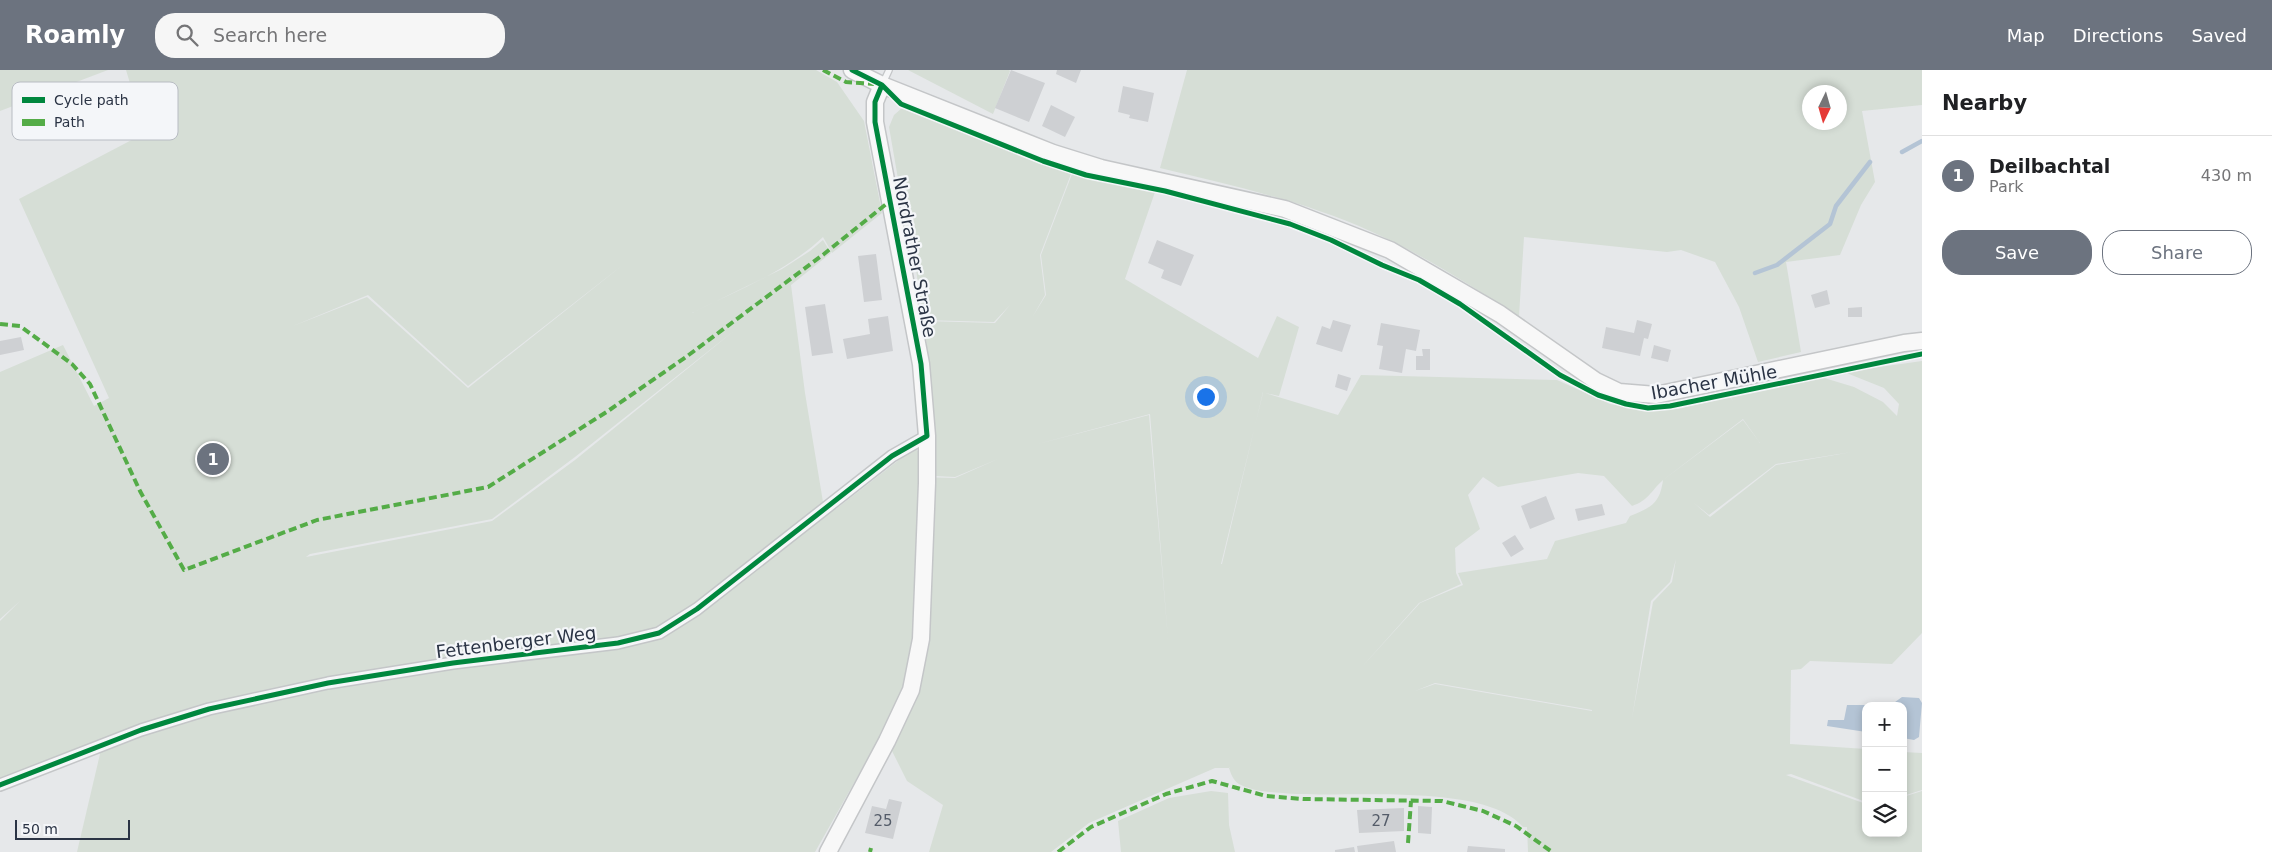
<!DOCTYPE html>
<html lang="en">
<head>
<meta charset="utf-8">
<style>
	body { margin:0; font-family:"DejaVu Sans",sans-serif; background:#f6f6f6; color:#202124 }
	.controls { position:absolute; right:15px; bottom:15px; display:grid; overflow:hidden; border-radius:10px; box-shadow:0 2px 8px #0003 }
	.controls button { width:45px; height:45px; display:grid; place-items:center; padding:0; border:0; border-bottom:1px solid #e0e0e0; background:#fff; color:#202124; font:25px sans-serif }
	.compass { position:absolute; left:1802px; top:15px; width:45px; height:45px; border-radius:50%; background:#fff; box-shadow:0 2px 8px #0003; rotate:185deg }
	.scale { position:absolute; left:15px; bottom:12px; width:115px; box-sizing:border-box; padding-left:5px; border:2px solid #2b3445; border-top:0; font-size:14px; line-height:18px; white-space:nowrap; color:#2b3445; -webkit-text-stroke:4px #f4f6f9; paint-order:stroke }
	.you { position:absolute; left:1205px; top:326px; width:18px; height:18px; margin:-12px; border:4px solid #fff; border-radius:50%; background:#1a73e8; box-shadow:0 0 0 8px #1a73e833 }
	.badge { display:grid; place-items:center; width:32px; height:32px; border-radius:50%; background:#6c737f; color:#fff; font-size:16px; font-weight:700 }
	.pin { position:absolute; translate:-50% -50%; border:2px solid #fff; box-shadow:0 1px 5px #0006 }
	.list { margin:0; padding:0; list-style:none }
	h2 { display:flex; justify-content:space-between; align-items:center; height:65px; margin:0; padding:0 20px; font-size:21px }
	h2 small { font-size:16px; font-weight:400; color:#757577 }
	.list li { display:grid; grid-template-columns:32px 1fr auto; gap:15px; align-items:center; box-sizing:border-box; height:80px; padding:0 20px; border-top:1px solid #e0e0e0 }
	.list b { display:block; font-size:19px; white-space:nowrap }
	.list p { margin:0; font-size:16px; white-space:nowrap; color:#757577 }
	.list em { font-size:16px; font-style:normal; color:#757577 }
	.actions { display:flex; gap:10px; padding:15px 20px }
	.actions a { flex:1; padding:11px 0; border:1px solid #6c737f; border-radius:20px; text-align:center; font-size:18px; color:#6c737f }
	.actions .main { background:#6c737f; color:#fff }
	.icon { flex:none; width:28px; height:28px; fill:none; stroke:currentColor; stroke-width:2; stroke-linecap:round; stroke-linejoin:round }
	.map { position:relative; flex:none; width:1922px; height:782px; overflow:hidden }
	header { display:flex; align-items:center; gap:30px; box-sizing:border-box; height:70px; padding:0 25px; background:#6c737f; color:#fff }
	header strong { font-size:24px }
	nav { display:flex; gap:28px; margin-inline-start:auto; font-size:18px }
	.search { width:350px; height:45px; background:#f6f6f6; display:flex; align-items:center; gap:12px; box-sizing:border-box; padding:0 18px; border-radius:20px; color:#757577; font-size:19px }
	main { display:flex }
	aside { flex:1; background:#fff }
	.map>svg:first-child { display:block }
	.green { fill:#d6ded6; fill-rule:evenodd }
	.water { fill:#b4c4d5 }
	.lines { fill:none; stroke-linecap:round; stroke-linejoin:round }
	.stream { stroke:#b4c4d5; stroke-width:4.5 }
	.building { fill:#ced0d3 }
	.lane-casing { stroke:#c4c6c8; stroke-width:8 }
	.street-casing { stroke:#c4c6c8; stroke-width:14 }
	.secondary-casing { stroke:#c4c6c8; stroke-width:19 }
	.lane { stroke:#f5f6f7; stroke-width:5.5 }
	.street { stroke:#f5f6f7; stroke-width:11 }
	.secondary { stroke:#f8f8f8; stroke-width:16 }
	.quiet { stroke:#54ac47; stroke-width:4; stroke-dasharray:8 4; stroke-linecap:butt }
	.cycleway-casing { stroke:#f4f6f9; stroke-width:8 }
	.cycleway { stroke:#00873e; stroke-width:5 }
	.labels { text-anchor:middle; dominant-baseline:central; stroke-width:4.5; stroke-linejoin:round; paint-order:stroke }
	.number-label { font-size:15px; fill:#545c69 }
	.street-label { font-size:18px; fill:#2b3445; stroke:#f4f6f9 }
	.key { fill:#f4f6f9; stroke:#b8bcc3; stroke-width:1 }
	.key-label { font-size:14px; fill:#2b3445 }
</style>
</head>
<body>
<header>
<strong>Roamly</strong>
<div class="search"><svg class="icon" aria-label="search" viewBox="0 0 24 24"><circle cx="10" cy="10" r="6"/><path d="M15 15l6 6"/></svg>Search here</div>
<nav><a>Map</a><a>Directions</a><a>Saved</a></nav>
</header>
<main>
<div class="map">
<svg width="1922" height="782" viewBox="0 0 1922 782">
	<rect width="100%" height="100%" fill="#e6e8ea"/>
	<!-- green -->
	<path class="green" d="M0,0H108L0,41Z
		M126,0H816L837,12L864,51L882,143L832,183L823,167C786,202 736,221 692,243L782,199L810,181L823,170L831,183L791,215L805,323L823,432L836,439L913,379L917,380L920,385L919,407L955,408L998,389L955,407L935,406L932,325L924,251L995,253L1010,235L994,252L923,250L911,163L901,126L889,57L894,45L902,38L1071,104L1040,185L1045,225L1033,246L1046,225L1041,185L1072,104L1155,122L1125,209L1258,288L1277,246L1299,257L1279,326L1265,323L1338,345L1361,305L1557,310L1610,334L1647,341L1678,339L1730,327L1733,331L1730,326L1821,307L1854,317L1883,332L1897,346L1899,334L1884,318L1844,302L1922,291V563L1892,594L1810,591L1801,599L1791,600L1790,674L1866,679V732L1791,704L1786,705L1866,734V763H1903V727L1922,721V782H1528L1527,757H1523C1484,711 1341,729 1283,723C1269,722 1251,721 1239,714C1233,710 1231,704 1229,698L1233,694L1229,698H1215L1089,753L1051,782H929L943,735L907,711L892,681L876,674L815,782H77L100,684L96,673L0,710V551L20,531L0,549V302L63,275L94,336L109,328L19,129L145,63ZM624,194L468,318L367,227L293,256L368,225L468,316ZM735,260L575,390L492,451L306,487L310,484L492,449L575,387ZM1263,322L1222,494H1221L1263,323ZM1150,344L1168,569L1149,345L1034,375ZM1743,349L1760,373L1743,350L1663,410C1660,434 1650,438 1630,446L1626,453L1555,471L1547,489L1458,503L1463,515L1420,533L1360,599L1419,533L1461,514L1456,503L1455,478L1480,459L1468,425L1483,407L1498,417L1578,403L1604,406L1632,436C1649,430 1650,422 1663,410ZM1852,382L1776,395L1710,447L1694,433L1709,445L1776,394ZM1676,489L1672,512L1653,532L1632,648L1651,531L1670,512ZM1435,613L1592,640V641L1435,614L1415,621Z
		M908,0H1009L1010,1L993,44Z
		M1187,0H1922V35L1862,41L1875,112L1861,135L1840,185L1786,192L1801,282L1758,292L1739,237L1715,192L1681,180L1667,182L1524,167L1519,246C1471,216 1422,184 1370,161C1303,131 1231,115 1160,98ZM1810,22H1840V52H1810Z
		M1903,682L1922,683V720L1903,726Z
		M1211,721L1228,723L1229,755L1235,782H1121L1118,751L1169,728Z"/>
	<!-- water -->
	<path class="water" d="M1902,627L1919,628L1922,633L1919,667L1914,670L1903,668V636H1866V662L1827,656L1828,650H1844L1847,635H1891Z"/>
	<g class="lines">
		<!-- stream -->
		<path class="stream" d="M1902,82L1922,71
			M1755,203L1777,195L1830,154L1836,136L1870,92"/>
	</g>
	<!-- building -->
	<path class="building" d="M1011,0L1045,13L1029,52L995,38Z
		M1057,0H1081L1076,13L1056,4Z
		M1123,16L1154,23L1148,52L1129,48L1130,45L1118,42Z
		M1051,35L1075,47L1065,67L1042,56Z
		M1157,170L1194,185L1181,216L1161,208L1164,200L1148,193Z
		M876,184L882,230L864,232L858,186Z
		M1827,220L1830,234L1815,238L1811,225Z
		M825,234L833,283L812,286L805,237Z
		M1862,237V247H1848V238Z
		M888,246L893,281L847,289L843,269L870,264L868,249Z
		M1333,250L1351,255L1342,282L1316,274L1322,256L1330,259Z
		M1637,250L1652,254L1648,269L1644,268L1640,286L1602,278L1606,257L1634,263Z
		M1381,253L1420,260L1416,281L1406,279L1402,303L1379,299L1383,276L1377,275Z
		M21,267L24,280L0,285V271Z
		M1654,275L1671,280L1668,292L1651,288Z
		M1422,279H1430V300H1416V286H1423Z
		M1338,304L1351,308L1347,321L1335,317Z
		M1546,426L1555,449L1530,459L1521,436Z
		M1602,434L1605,445L1578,451L1575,439Z
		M1515,465L1524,479L1511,487L1502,473Z
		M889,729L902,732L893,769L865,763L872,736L886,739Z
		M1418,736L1432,737L1431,764L1418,763Z
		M1404,738V761L1359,763L1357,740Z
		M1394,771L1396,782H1358L1357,776Z
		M1468,776L1505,779V782H1467Z
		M1354,777L1355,782H1335V780Z"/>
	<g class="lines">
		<!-- lane casing -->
		<g class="lane-casing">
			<path id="lane" d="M883,13L889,0"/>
		</g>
		<!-- street casing -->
		<g class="street-casing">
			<path id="street" d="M0,715L141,660L209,639L328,613L453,593L618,573L659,563L697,539L892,386L927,366"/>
		</g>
		<!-- secondary casing -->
		<g class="secondary-casing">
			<path id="secondary" d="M852,0L882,15L1053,83L1101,98L1285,139L1390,180L1500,244L1596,311L1619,322L1656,325L1904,273L1922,271
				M828,782L887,671L911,620L921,569L927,413V366L921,294L875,52V32L882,15"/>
		</g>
		<!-- lane -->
		<use href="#lane" class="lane"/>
		<!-- street -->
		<use href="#street" class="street"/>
		<!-- secondary -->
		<use href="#secondary" class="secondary"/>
		<!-- quiet -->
		<path class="quiet" d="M823,0L846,12L874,14
			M0,254L20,256L72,294L90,314L140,421L184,500L317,450L488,417L608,341L686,287L824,184L890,131
			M1408,773L1411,731
			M870,782L871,778
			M1058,782L1091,757L1166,724L1212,711L1266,726L1303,729L1442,731L1483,741L1516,756L1552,782"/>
		<!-- cycleway casing -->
		<g class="cycleway-casing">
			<path id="cycleway" d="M852,0L882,15L901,34L1043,91L1086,105L1165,121L1290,154L1331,170L1382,195L1419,210L1460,234L1560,305L1598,325L1626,334L1648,338L1670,336L1922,284
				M0,715L141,660L209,639L328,613L453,593L618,573L659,563L697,539L892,386L927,366L921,294L875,52V32L882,15"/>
		</g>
		<!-- cycleway -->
		<use href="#cycleway" class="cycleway"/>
	</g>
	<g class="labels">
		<!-- number labels -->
		<g class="number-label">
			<text x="883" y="751">25</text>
			<text x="1381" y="751">27</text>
		</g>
		<!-- street labels -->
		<g class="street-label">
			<text transform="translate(915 187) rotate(79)">Nordrather Straße</text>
			<text transform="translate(1714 312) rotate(-10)">Ibacher Mühle</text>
			<text transform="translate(516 572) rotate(-7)">Fettenberger Weg</text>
		</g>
	</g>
	<!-- legend -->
	<rect x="12" y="12" width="166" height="58" rx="8" class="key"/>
	<rect x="22" y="27" width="23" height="6" fill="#00873e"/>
	<rect x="22" y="49" width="23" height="7" fill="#54ac47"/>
	<g class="key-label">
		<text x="54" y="35">Cycle path</text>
		<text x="54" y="57">Path</text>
	</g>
</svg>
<div class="controls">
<button>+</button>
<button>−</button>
<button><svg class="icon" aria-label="layers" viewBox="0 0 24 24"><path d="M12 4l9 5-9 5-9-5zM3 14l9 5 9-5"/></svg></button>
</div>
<svg class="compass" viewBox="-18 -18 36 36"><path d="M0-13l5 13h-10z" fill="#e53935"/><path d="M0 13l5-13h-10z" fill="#757577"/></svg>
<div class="scale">50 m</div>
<div class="you"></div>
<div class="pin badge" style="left:213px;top:389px">1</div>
</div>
<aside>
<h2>Nearby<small></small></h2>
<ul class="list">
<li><span class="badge">1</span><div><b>Deilbachtal</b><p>Park</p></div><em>430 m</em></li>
</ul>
<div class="actions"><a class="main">Save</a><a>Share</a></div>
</aside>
</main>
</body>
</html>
